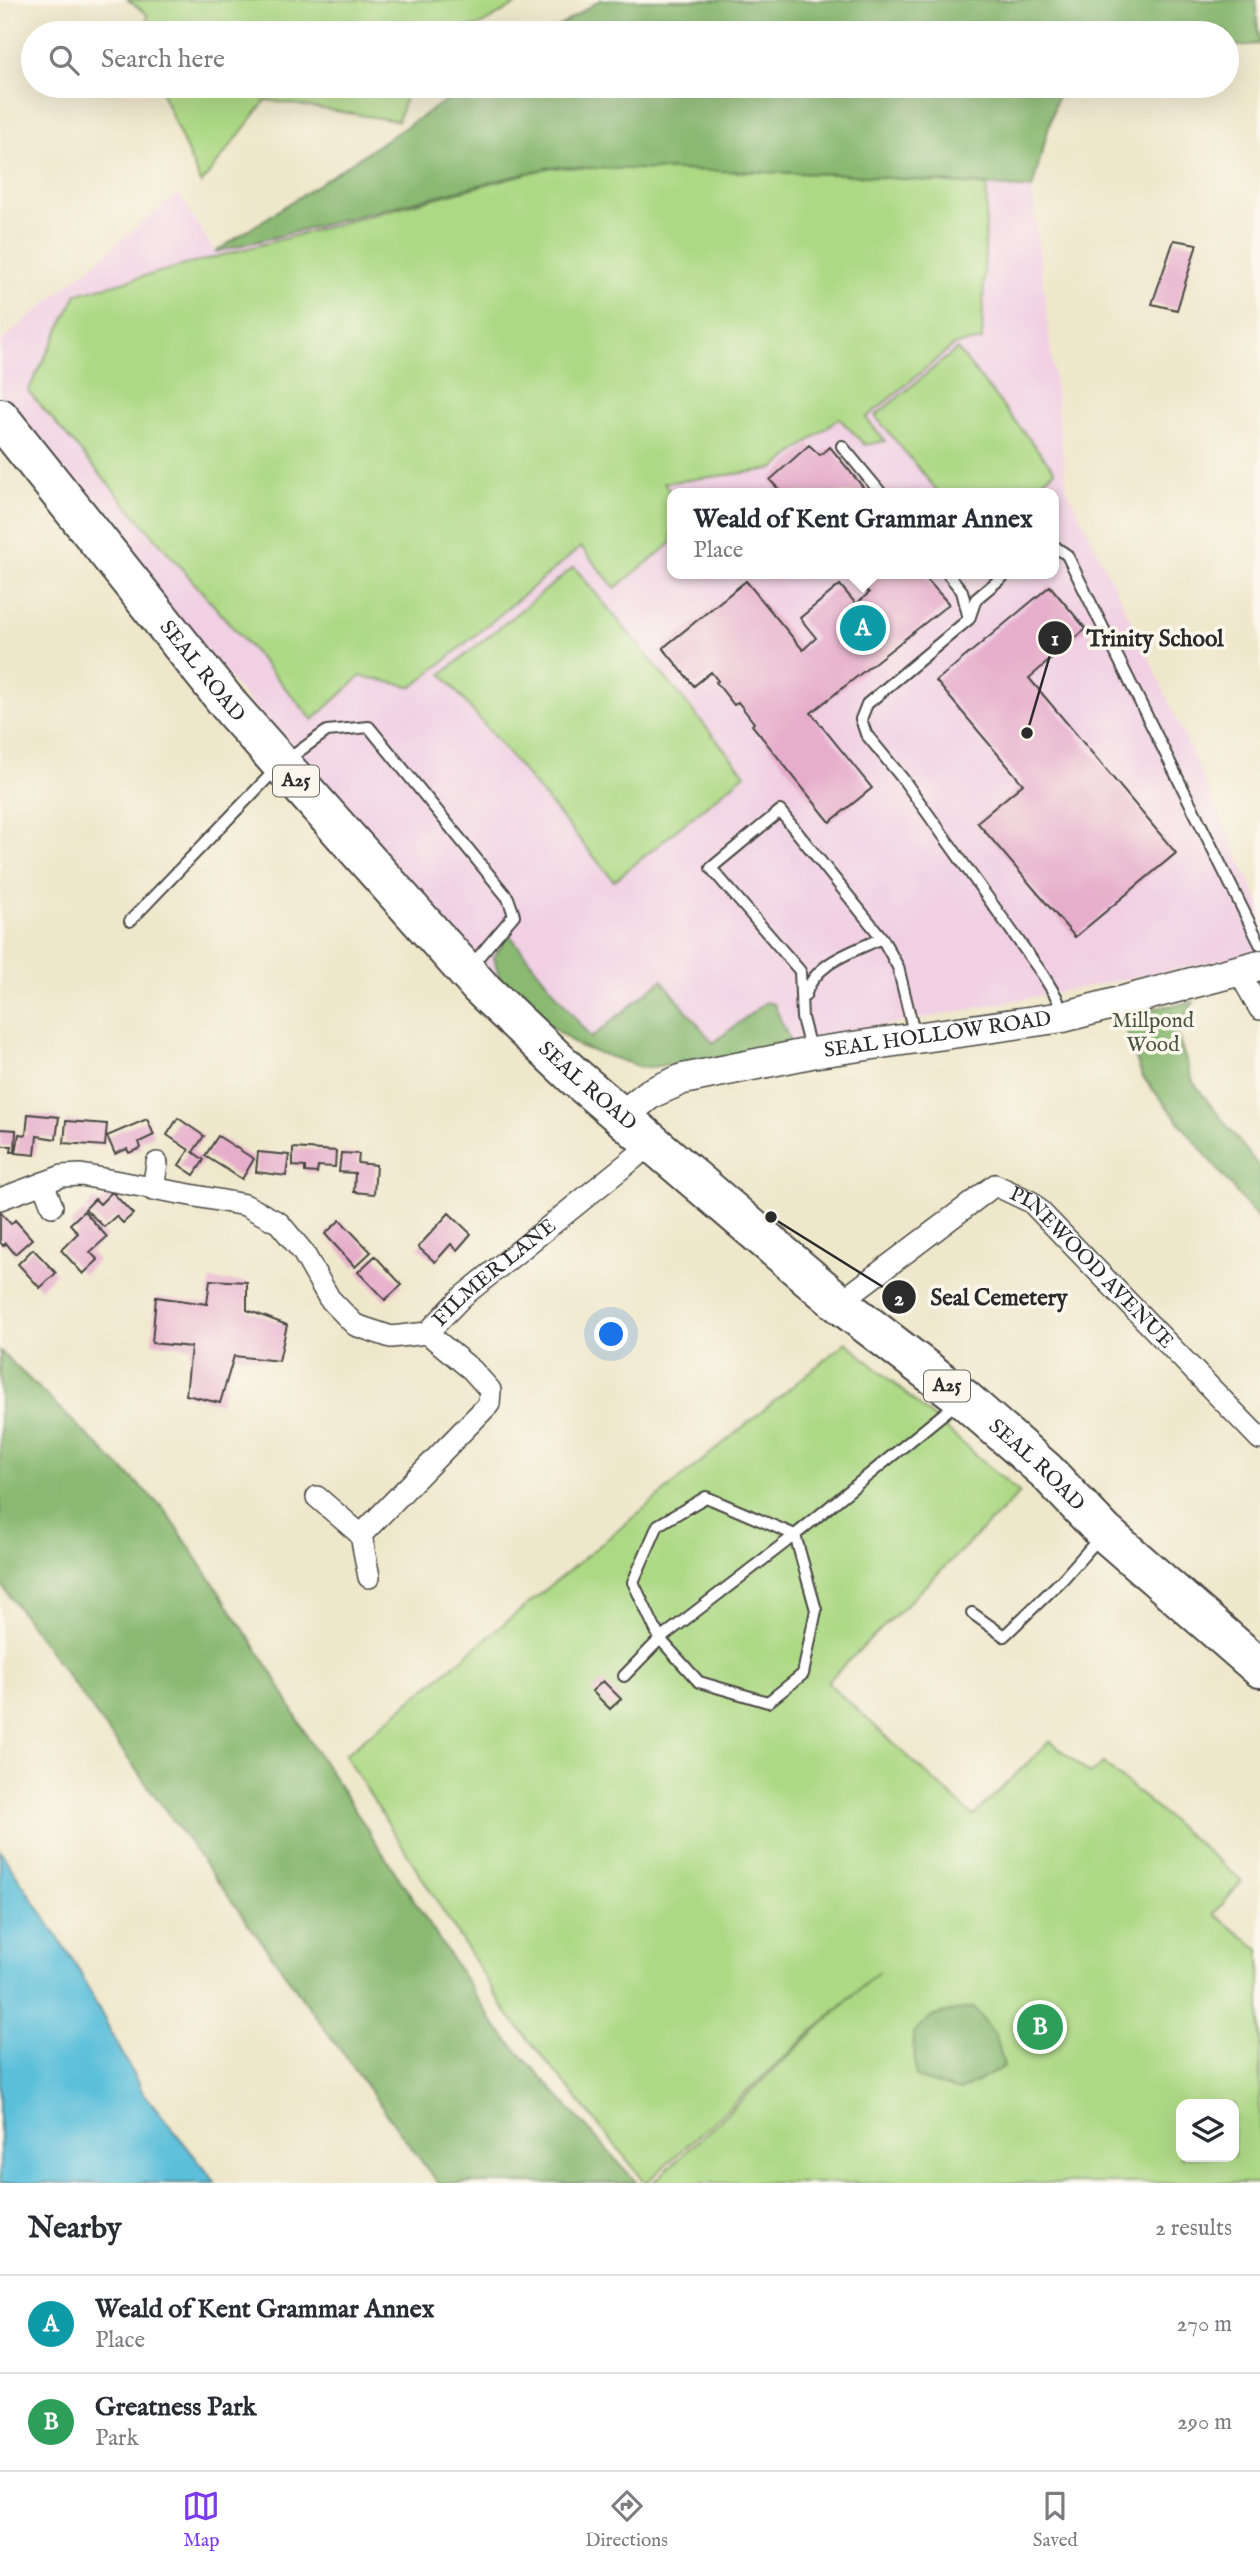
<!DOCTYPE html>
<html lang="en">
<head>
<meta charset="utf-8">
<style>
	body { margin:0; font-family:"IM FELL English",serif; background:#f2f2f3; color:#2b2b33 }
	.controls { position:absolute; right:21px; bottom:21px; display:grid; overflow:hidden; border-radius:14px; box-shadow:0 7px 28px #0002 }
	.controls button { width:63px; height:63px; display:grid; place-items:center; padding:0; border:0; border-bottom:2px solid #e1e1e2; background:#fff; color:#2b2b33; font:35px sans-serif }
	.you { position:absolute; left:612px; top:1335px; width:24px; height:24px; margin:-18px; border:5px solid #fff; border-radius:50%; background:#1a73e8; box-shadow:0 0 0 10px #1a73e833 }
	.badge { display:grid; place-items:center; width:46px; height:46px; border-radius:50%; background:#7c3aed; color:#fff; font-size:23px; font-weight:700 }
	.pin { position:absolute; translate:-50% -50%; border:4px solid #fff; box-shadow:0 2px 7px #0006 }
	.popup { position:absolute; left:667px; top:488px; width:392px; height:91px; box-sizing:border-box; display:grid; place-content:center; border-radius:14px; background:#fff; filter:drop-shadow(0 2px 5px #0005); font-size:23px; white-space:nowrap; color:#7c7c81 }
	.popup b { font-size:26px; color:#2b2b33 }
	.popup::after { content:''; position:absolute; left:50%; top:100%; margin-left:-14px; border:14px solid transparent; border-top-color:#fff }
	.list { margin:0; padding:0; list-style:none }
	h2 { display:flex; justify-content:space-between; align-items:center; height:91px; margin:0; padding:0 28px; font-size:30px }
	h2 small { font-size:23px; font-weight:400; color:#7c7c81 }
	.list li { display:grid; grid-template-columns:46px 1fr auto; gap:21px; align-items:center; box-sizing:border-box; height:98px; padding:0 28px; border-top:2px solid #e1e1e2 }
	.list b { display:block; font-size:26px; white-space:nowrap }
	.list p { margin:0; font-size:23px; white-space:nowrap; color:#7c7c81 }
	.list em { font-size:23px; font-style:normal; color:#7c7c81 }
	.icon { flex:none; width:38px; height:38px; fill:none; stroke:currentColor; stroke-width:2; stroke-linecap:round; stroke-linejoin:round }
	.map { position:relative; flex:none; width:1260px; height:2183px; overflow:hidden }
	.search { position:absolute; background:#fff; box-shadow:0 7px 28px #0002; left:21px; right:21px; top:21px; height:77px; display:flex; align-items:center; gap:18px; box-sizing:border-box; padding:0 24px; border-radius:38px; color:#7c7c81; font-size:26px }
	.sheet { height:287px; background:#fff }
	nav { display:flex; justify-content:space-around; align-items:center; box-sizing:border-box; height:98px; border-top:2px solid #e1e1e2; background:#fff; font-size:19px; color:#7c7c81 }
	nav a { display:grid; justify-items:center; gap:4px }
	nav .on { color:#7c3aed }
	.map>svg:first-child { display:block }
	.built { fill:#f1d0e4; fill-rule:evenodd }
	.green { fill:#add985; stroke:#6c8258; stroke-width:2; fill-rule:evenodd }
	.forest { fill:#8ab972; stroke:#5a724e; stroke-width:2 }
	.water { fill:#5bbfda; stroke:#437582; stroke-width:2 }
	.building { fill:#e6aecb }
	.lines { fill:none; stroke-linecap:round; stroke-linejoin:round }
	.lane-casing { stroke:#484743; stroke-width:14 }
	.street-casing { stroke:#484743; stroke-width:24 }
	.secondary-casing { stroke:#484743; stroke-width:33 }
	.highway-casing { stroke:#484743; stroke-width:42 }
	.lane { stroke:#fff; stroke-width:10 }
	.street { stroke:#fff; stroke-width:21 }
	.secondary { stroke:#fff; stroke-width:30 }
	.highway { stroke:#fff; stroke-width:38 }
	.labels { text-anchor:middle; dominant-baseline:central; stroke-width:7; stroke-linejoin:round; paint-order:stroke }
	.shield { fill:#fbf7ec; stroke:#696865; stroke-width:2 }
	.shield-label { font-size:19px; font-weight:bold; fill:#2b2b2b }
	.street-label { font-size:21px; fill:#2b2b2b; stroke:#fbf7ec }
	.park-label { font-size:21px; fill:#4c5642; stroke:#fbf7ec }
	.leader { fill:none; stroke:#2b2b2b; stroke-width:2.5 }
	.callout-dot { fill:#2b2b2b; stroke:#fbf7ec; stroke-width:2.5 }
	.mark-label { font-size:21px; text-anchor:middle; font-weight:bold; fill:#fff }
	.callout-label { font-size:23px; text-anchor:middle; font-weight:bold; fill:#2b2b2b; stroke:#fbf7ec; stroke-width:7; stroke-linejoin:round; paint-order:stroke }
</style>
</head>
<body>
<div class="map">
<svg width="1260" height="2183" viewBox="0 0 1260 2183">
	<rect width="100%" height="100%" fill="#fbf7ec"/>
	<filter id="ink" filterUnits="userSpaceOnUse"><feTurbulence type="fractalNoise" baseFrequency=".0143" numOctaves="2"/><feDisplacementMap in="SourceGraphic" scale="14" xChannelSelector="R" yChannelSelector="G"/><feConvolveMatrix kernelMatrix="1 2 1 2 8 2 1 2 1" color-interpolation-filters="sRGB"/></filter>
	<filter id="wash" filterUnits="userSpaceOnUse"><feTurbulence type="fractalNoise" baseFrequency=".00686" numOctaves="4" result="noise"/><feDisplacementMap in="SourceGraphic" scale="28" xChannelSelector="R" yChannelSelector="G"/><feGaussianBlur stdDeviation="1.57" result="paint"/><feColorMatrix in="noise" values="0 0 0 0 0 0 0 0 0 0 0 0 0 0 0 0 0 1.4 0 .05"/><feComposite in="paint" operator="in"/></filter>
	<g filter="url(#wash)">
		<rect width="100%" height="100%" fill="#efe7cb"/>
		<!-- built -->
		<path class="built" d="M549,86H1060L1032,189L1067,489L1145,649L1260,904V953L718,1058L644,1068L578,1046L487,969L294,755L136,567L0,394V342L178,193L215,252ZM672,493H1054V574H672Z"/>
		<!-- green -->
		<path class="green" d="M128,0H524L478,26L427,33H148L147,14Z
			M159,86H409L398,121L266,100L201,184Z
			M551,167L840,174L987,186L982,340L954,345L866,418L885,441L865,445L839,418L773,469L664,483L672,494V543L615,588L581,547L413,687L361,676L313,720L28,391L77,294Z
			M957,349L1055,471L1027,493H939L875,416Z
			M574,567L745,774L614,881L442,674Z
			M846,1342L1020,1493L827,1682L973,1816L1050,1741L1090,1774L1103,1763L1242,1881L1214,1914L1260,1950V2183H653L879,1971L646,2183L507,2013L345,1755ZM1181,2104H1234V2157H1181Z"/>
		<!-- forest -->
		<path class="forest" d="M600,0H1256L1259,44L1227,47V33H549Z
			M468,86H1060L1032,189L840,174L551,167L215,252Z
			M509,934L591,1038L662,980L713,1043L766,1002L774,1004L791,1044L718,1058L644,1068L578,1046L527,1009L500,982L494,957Z
			M1194,1002L1176,1030L1193,1082L1260,1168V1222L1142,1076L1121,1013Z
			M0,1351L165,1510L273,1674L308,1738L496,2027L637,2183H438L427,2169L0,1583Z
			M974,2007L996,2036L1004,2067L960,2091L916,2077L913,2033L932,2016Z"/>
		<!-- water -->
		<path class="water" d="M0,1850L76,1965L142,2091L216,2183H0Z"/>
		<g id="blocks">
			<!-- building -->
			<path class="building" d="M1174,240L1197,244L1177,310L1152,304Z
				M809,445L820,455L830,447L868,493H782L770,480Z
				M852,574H922L949,604L811,713L872,788L830,822L752,725L754,723L738,702L734,705L716,682L718,681L711,672L694,686L663,648L746,581L803,650L816,638L800,618L840,585L856,604L869,593Z
				M1050,586L1086,629L1029,678L1176,853L1075,937L977,822L1023,784L936,681Z
				M28,1114L59,1117L56,1139L37,1136L35,1155L16,1153L19,1134L26,1135Z
				M178,1118L204,1136L193,1152L204,1160L194,1175L179,1165L189,1150L167,1135Z
				M147,1119L154,1135L139,1142L141,1148L129,1153L127,1149L115,1154L107,1136Z
				M66,1121L107,1124L105,1146L64,1143Z
				M0,1129L16,1130L15,1152H11L12,1146H0Z
				M218,1136L254,1159L242,1179L205,1156Z
				M293,1148L336,1151L335,1167L318,1166L317,1173L305,1172V1167L293,1166Z
				M258,1152L289,1155L286,1176L256,1172Z
				M341,1153L359,1154L358,1163L376,1165L374,1194L354,1192L355,1173L339,1172Z
				M112,1192L133,1214L123,1223L116,1216L104,1227L85,1209L95,1199L100,1204Z
				M84,1211L107,1237L90,1252L98,1260L83,1274L61,1250L78,1233L70,1224Z
				M0,1212L11,1224L15,1220L32,1239L15,1254L6,1243L3,1246L0,1242Z
				M449,1213L471,1234L457,1250L451,1244L435,1262L418,1247Z
				M340,1220L371,1252L355,1267L325,1234Z
				M33,1249L56,1273L40,1288L18,1264Z
				M375,1256L402,1285L385,1300L358,1272Z
				M210,1280L247,1282V1310L287,1325L279,1361L234,1356L220,1403L186,1395L191,1347L152,1343L156,1297L207,1304Z
				M603,1681L621,1699L610,1709L592,1691Z"/>
		</g>
	</g>
	<g filter="url(#ink)">
		<use href="#blocks" fill-opacity="0" stroke="#484743" stroke-width="2"/>
		<g class="lines">
			<!-- lane casing -->
			<g class="lane-casing">
				<path id="lane" d="M842,446L881,493
					M1054,546L1067,555L1260,944
					M948,574L962,591L969,619
					M1006,574L976,599L969,619L867,704L861,719L866,734L903,779L1043,975L1057,998L1062,1014
					M130,921L280,765L327,731L369,727L508,898L514,915L470,967
					M805,996C814,962 853,952 882,938
					M811,1052L802,1018L800,971L711,868L780,811L882,938L898,967L915,1037
					M795,1535L816,1610L803,1674L768,1702L699,1682L660,1639Z
					M972,1613L1004,1636L1063,1579L1099,1538
					M624,1676L660,1639L633,1582L658,1525L706,1497L795,1535L958,1402"/>
			</g>
			<!-- street casing -->
			<g class="street-casing">
				<g id="street">
					<path d="M1239,972L1260,1009"/>
					<path d="M43,1183L52,1206"/>
					<path d="M153,1190L157,1163"/>
					<path d="M0,1199L62,1176L81,1175L245,1205L279,1223L303,1252L329,1298L355,1325L391,1337L427,1333"/>
					<path id="s1" d="M839,1303L995,1185L1031,1202L1260,1439"/>
					<path d="M317,1497L361,1535L369,1577"/>
					<path id="s2" d="M361,1535L489,1404L490,1390L472,1370L427,1333L463,1296L654,1142"/>
				</g>
			</g>
			<!-- secondary casing -->
			<g class="secondary-casing">
				<g id="secondary">
					<path id="s3" d="M623,1115L651,1093L683,1079L811,1053L1063,1017L1260,965"/>
				</g>
			</g>
			<!-- highway casing -->
			<g class="highway-casing">
				<g id="highway">
					<path id="s4" d="M0,418L233,710L480,987L573,1075L839,1303L963,1398L1046,1471L1104,1532L1260,1668"/>
				</g>
			</g>
			<!-- lane -->
			<use href="#lane" class="lane"/>
			<!-- street -->
			<use href="#street" class="street"/>
			<!-- secondary -->
			<use href="#secondary" class="secondary"/>
			<!-- highway -->
			<use href="#highway" class="highway"/>
		</g>
	</g>
	<g class="labels">
		<!-- shield labels -->
		<g class="shield">
			<rect x="273" y="765.5" width="46" height="31" rx="5"/>
			<rect x="924" y="1370.5" width="46" height="31" rx="5"/>
		</g>
		<g class="shield-label">
			<text x="296" y="781">A25</text>
			<text x="947" y="1386">A25</text>
		</g>
		<!-- street labels -->
		<g class="street-label">
			<text stroke="none"><textPath href="#s4" startOffset="324">SEAL ROAD</textPath></text>
			<text stroke="none"><textPath href="#s3" startOffset="329">SEAL HOLLOW ROAD</textPath></text>
			<text stroke="none"><textPath href="#s4" startOffset="891">SEAL ROAD</textPath></text>
			<text stroke="none"><textPath href="#s1" startOffset="324">PINEWOOD AVENUE</textPath></text>
			<text stroke="none"><textPath href="#s2" startOffset="373">FILMER LANE</textPath></text>
			<text stroke="none"><textPath href="#s4" startOffset="1479">SEAL ROAD</textPath></text>
		</g>
		<!-- park labels -->
		<g class="park-label">
			<text x="1153" y="1021">Millpond<tspan x="1153" dy="24">Wood</tspan></text>
		</g>
	</g>
	<!-- callouts -->
	<path class="leader" d="M1027 733L1055 638M771 1217L899 1297"/>
	<g class="callout-dot">
		<circle cx="1027" cy="733" r="7"/>
		<circle cx="771" cy="1217" r="7"/>
		<circle cx="1055" cy="638" r="18"/>
		<circle cx="899" cy="1297" r="18"/>
	</g>
	<g class="mark-label">
		<text x="1055" y="645">1</text>
		<text x="899" y="1305">2</text>
	</g>
	<g class="callout-label">
		<text x="1155" y="646">Trinity School</text>
		<text x="999" y="1305">Seal Cemetery</text>
	</g>
</svg>
<div class="controls">
<button><svg class="icon" aria-label="layers" viewBox="0 0 24 24"><path d="M12 4l9 5-9 5-9-5zM3 14l9 5 9-5"/></svg></button>
</div>
<div class="you"></div>
<div class="pin badge" style="left:863px;top:628px;background:#0f9aa8">A</div>
<div class="popup"><b>Weald of Kent Grammar Annex</b>Place</div>
<div class="pin badge" style="left:1040px;top:2027px;background:#2e9e5b">B</div>
<div class="search"><svg class="icon" aria-label="search" viewBox="0 0 24 24"><circle cx="10" cy="10" r="6"/><path d="M15 15l6 6"/></svg>Search here</div>
</div>
<section class="sheet">
<h2>Nearby<small>2 results</small></h2>
<ul class="list">
<li><span class="badge" style="background:#0f9aa8">A</span><div><b>Weald of Kent Grammar Annex</b><p>Place</p></div><em>270 m</em></li>
<li><span class="badge" style="background:#2e9e5b">B</span><div><b>Greatness Park</b><p>Park</p></div><em>290 m</em></li>
</ul>
</section>
<nav>
<a class="on"><svg class="icon" aria-label="map" viewBox="0 0 24 24"><path d="M3 6l6-2 6 2 6-2v14l-6 2-6-2-6 2zM9 4v14M15 6v14"/></svg>Map</a>
<a><svg class="icon" aria-label="directions" viewBox="0 0 24 24"><path d="M12 3l9 9-9 9-9-9zM9 14v-3h6M13 9l2 2-2 2"/></svg>Directions</a>
<a><svg class="icon" aria-label="saved" viewBox="0 0 24 24"><path d="M7 4h10v16l-5-4-5 4z"/></svg>Saved</a>
</nav>
</body>
</html>
